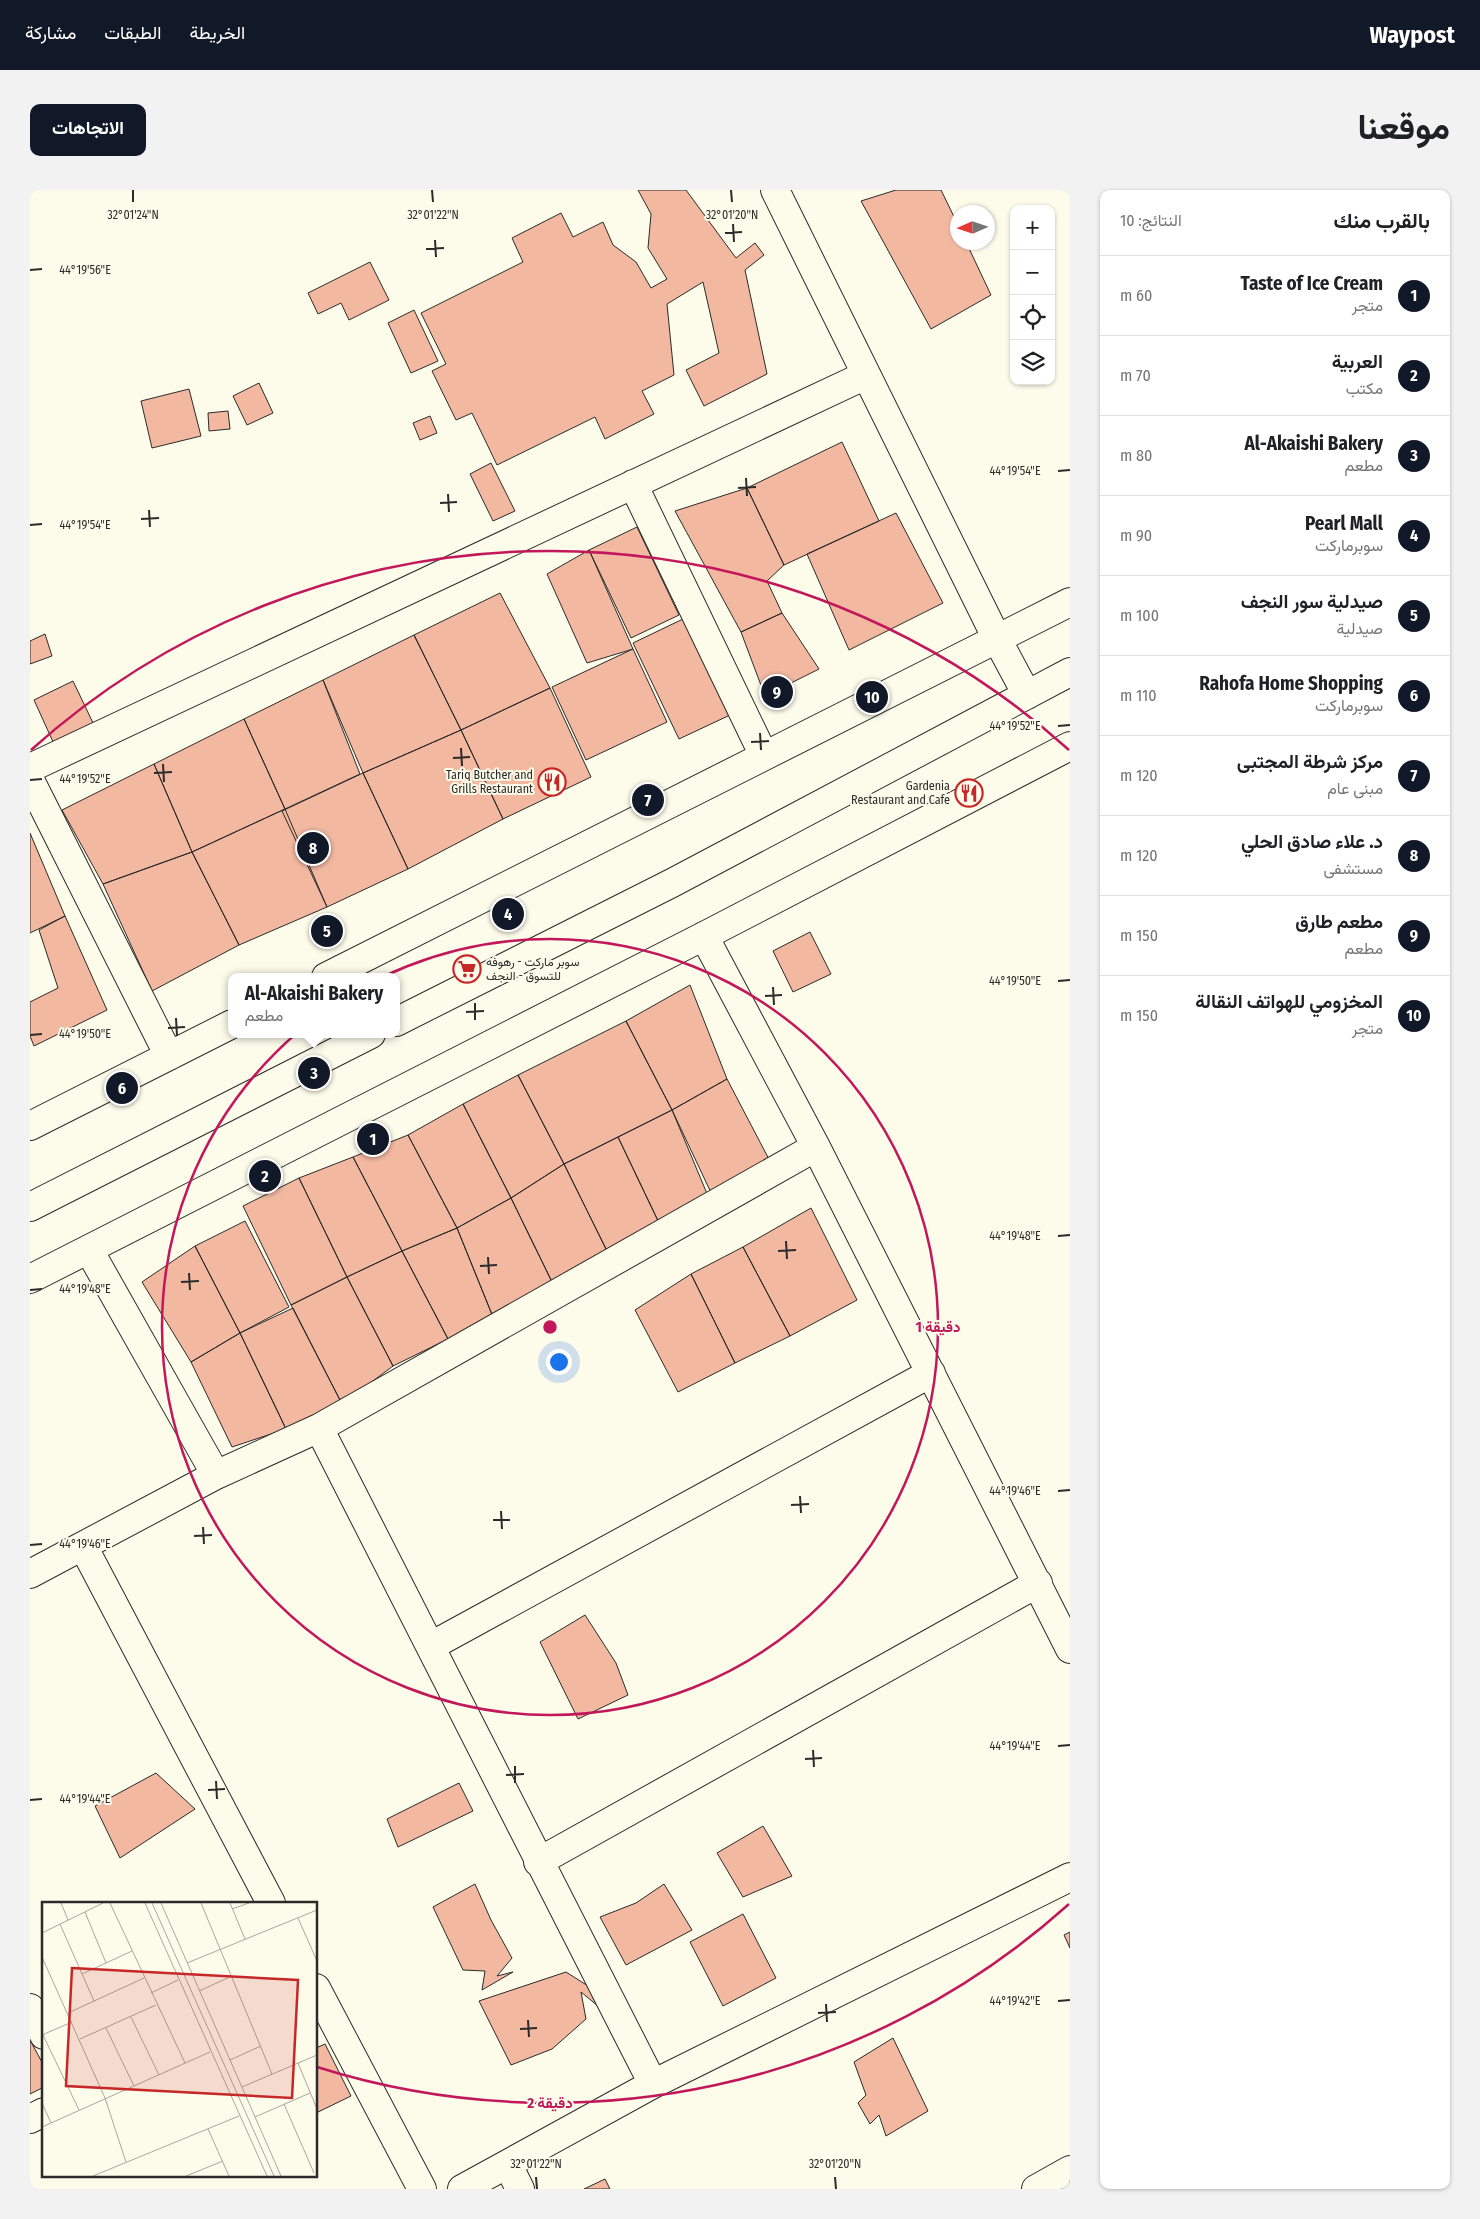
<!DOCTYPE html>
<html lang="ar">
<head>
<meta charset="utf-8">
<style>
	body { margin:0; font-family:"Fira Sans Condensed",Vazirmatn,sans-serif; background:#f2f2f2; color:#202124; direction:rtl }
	.controls { position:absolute; right:15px; top:15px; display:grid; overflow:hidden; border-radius:10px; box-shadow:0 1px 4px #0004 }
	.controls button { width:45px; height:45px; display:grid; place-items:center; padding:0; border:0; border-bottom:1px solid #e0e0e0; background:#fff; color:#202124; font:25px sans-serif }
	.compass { position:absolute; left:920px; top:15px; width:45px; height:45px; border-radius:50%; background:#fff; box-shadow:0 1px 4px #0004; rotate:267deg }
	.you { position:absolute; left:528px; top:1171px; width:18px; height:18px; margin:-12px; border:4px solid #fff; border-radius:50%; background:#1a73e8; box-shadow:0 0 0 8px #1a73e833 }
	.badge { display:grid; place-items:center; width:32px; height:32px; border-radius:50%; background:#111827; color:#fff; font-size:16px; font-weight:700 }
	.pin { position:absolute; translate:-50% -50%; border:2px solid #fff; box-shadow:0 1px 5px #0006 }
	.popup { position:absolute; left:198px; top:783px; width:172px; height:65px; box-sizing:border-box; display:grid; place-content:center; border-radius:10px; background:#fff; filter:drop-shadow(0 1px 4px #0005); font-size:16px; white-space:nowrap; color:#757577 }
	.popup b { font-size:19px; color:#202124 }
	.popup::after { content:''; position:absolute; left:50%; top:100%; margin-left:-10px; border:10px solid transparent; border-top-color:#fff }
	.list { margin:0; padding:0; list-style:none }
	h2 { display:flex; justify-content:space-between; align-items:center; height:65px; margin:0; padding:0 20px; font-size:21px }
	h2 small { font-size:16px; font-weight:400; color:#757577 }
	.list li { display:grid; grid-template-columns:32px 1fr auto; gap:15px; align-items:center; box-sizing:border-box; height:80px; padding:0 20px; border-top:1px solid #e0e0e0 }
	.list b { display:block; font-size:19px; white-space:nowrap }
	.list p { margin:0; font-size:16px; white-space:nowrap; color:#757577 }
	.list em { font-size:16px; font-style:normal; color:#757577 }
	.icon { flex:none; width:28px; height:28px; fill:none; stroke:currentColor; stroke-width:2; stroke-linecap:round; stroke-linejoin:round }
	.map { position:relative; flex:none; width:1040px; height:1999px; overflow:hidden; direction:ltr; border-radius:10px }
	header { display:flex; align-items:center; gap:30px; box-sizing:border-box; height:70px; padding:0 25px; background:#111827; color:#fff }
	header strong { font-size:24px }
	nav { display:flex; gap:28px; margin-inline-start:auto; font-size:18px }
	.intro { display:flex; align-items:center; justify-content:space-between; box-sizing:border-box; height:120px; padding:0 30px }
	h1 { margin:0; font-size:35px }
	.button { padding:12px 22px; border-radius:10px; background:#111827; color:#fff; font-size:18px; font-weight:700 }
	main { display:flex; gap:30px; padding:0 30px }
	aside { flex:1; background:#fff; border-radius:10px; box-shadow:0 1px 4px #0004 }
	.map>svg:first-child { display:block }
	.building { fill:#f2b8a0; stroke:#2b2b2b }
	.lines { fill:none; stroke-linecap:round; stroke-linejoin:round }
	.minor-casing { stroke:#2b2b2b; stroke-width:30 }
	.major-casing { stroke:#2b2b2b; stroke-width:30 }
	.minor { stroke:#fdfbea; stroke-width:28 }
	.major { stroke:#fdfbea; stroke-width:28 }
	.ticks { fill:none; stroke:#2b2b2b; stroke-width:2 }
	.ring { fill:none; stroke:#c2185b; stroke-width:2.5 }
	.labels { text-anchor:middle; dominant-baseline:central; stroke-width:4; stroke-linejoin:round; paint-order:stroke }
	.poi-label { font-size:12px; fill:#2b2b2b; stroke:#fdfbea; text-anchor:end }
	.inset-road { fill:none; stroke:#a9a89e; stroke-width:1 }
	.view { fill:#c62828; fill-opacity:0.15; stroke:#c62828; stroke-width:2.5 }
	.inset-edge { fill:none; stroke:#2b2b2b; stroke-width:2.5 }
	.ticks-label { font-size:12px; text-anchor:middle; fill:#2b2b2b; stroke:#fdfbea; stroke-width:4; stroke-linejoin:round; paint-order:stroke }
	.centre { fill:#c2185b; stroke:#fdfbea; stroke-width:2.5 }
	.ring-label { font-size:15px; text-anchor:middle; font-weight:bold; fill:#c2185b; stroke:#fdfbea; stroke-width:4; stroke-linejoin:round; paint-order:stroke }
</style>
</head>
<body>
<header>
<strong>Waypost</strong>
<nav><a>الخريطة</a><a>الطبقات</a><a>مشاركة</a></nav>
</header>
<div class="intro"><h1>موقعنا</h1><a class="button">الاتجاهات</a></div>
<main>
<aside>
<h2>بالقرب منك<small>النتائج: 10</small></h2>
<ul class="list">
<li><span class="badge">1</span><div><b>Taste of Ice Cream</b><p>متجر</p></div><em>60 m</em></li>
<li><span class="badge">2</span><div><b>العربية</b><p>مكتب</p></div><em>70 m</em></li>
<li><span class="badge">3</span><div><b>Al-Akaishi Bakery</b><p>مطعم</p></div><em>80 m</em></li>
<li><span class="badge">4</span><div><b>Pearl Mall</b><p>سوبرماركت</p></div><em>90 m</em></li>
<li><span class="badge">5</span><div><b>صيدلية سور النجف</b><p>صيدلية</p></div><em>100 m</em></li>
<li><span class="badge">6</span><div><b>Rahofa Home Shopping</b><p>سوبرماركت</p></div><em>110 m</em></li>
<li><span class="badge">7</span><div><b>مركز شرطة المجتبى</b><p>مبنى عام</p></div><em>120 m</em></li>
<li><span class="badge">8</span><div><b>د. علاء صادق الحلي</b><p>مستشفى</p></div><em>120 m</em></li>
<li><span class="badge">9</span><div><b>مطعم طارق</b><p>مطعم</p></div><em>150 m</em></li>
<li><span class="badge">10</span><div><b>المخزومي للهواتف النقالة</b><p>متجر</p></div><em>150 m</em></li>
</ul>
</aside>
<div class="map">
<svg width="1040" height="1999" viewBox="0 0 1040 1999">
	<rect width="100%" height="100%" fill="#fdfbea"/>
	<!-- building -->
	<path class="building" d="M608,0H656L706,68L725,53L734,65L715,80L737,184L674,216L656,180L689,163L673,92L637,114L644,185L612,201L624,224L575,249L565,227L467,275L442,223L426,230L402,181L416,174L391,123L493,72L482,48L531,23L543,47L573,32L583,55L606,72L621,98L637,89L618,58L621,24Z
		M866,0H911L928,35V52H936L961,105L901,139L831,11Z
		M340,72L359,110L319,130L311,113L288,124L278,103Z
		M384,120L408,171L381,183L358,133Z
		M229,193L243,223L217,235L203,206Z
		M159,199L171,246L122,258L111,211Z
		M198,221L200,239L179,241L178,223Z
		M400,226L407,243L390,250L383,233Z
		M812,252L849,331L754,375L717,298Z
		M461,273L485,321L463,331L440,284Z
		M717,298L754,375L737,391L752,423L711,442L645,321Z
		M866,323L913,413L819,460L777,364Z
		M607,337L649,425L601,448L559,360Z
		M559,360L603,459L557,473L517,384Z
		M470,403L520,498L431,540L384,445Z
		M752,423L789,479L735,506L711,442Z
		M653,429L700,525L649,549L603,453Z
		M15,444L22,466L0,474V451Z
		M384,445L431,540L333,583L293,490Z
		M603,459L637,532L556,570L522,497Z
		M293,490L330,584L255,619L214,529Z
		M43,491L64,535L24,554L4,510Z
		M520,498L561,587L473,629L431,540Z
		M214,529L255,619L162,662L124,574Z
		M431,540L473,629L378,679L333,583Z
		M124,574L162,662L73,694L32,620Z
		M333,583L378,679L297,717L252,621Z
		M255,619L297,717L209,755L162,662Z
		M0,643L35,726L0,743Z
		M162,662L209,755L122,801L73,694Z
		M35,726L77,820L4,856L0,846V812L28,798L9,740Z
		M780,742L801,784L763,802L743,761Z
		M660,795L697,889L642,920L596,831Z
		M596,831L642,920L534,974L488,885Z
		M488,885L534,974L481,1008L433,914Z
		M697,889L743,977L684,1009L642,920Z
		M433,914L481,1008L427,1038L378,945Z
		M642,920L678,1006L630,1035L588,947Z
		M378,945L427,1038L372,1061L323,967Z
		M588,947L630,1035L578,1063L534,974Z
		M323,967L372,1061L317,1087L269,988Z
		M534,974L578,1063L523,1094L481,1008Z
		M269,988L317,1087L261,1115L213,1016Z
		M481,1008L523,1094L463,1127L427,1038Z
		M781,1018L827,1110L760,1146L713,1057Z
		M215,1031L259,1117L210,1143L165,1056Z
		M427,1038L463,1127L418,1149L372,1061Z
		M165,1056L210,1143L161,1172L112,1092Z
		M713,1057L760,1146L705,1173L661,1084Z
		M372,1061L418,1149L363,1176L317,1087Z
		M661,1084L705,1173L648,1202L605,1120Z
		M317,1087L363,1176L312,1214L261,1115Z
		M263,1118L312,1214L256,1239L210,1143Z
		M210,1143L256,1239L202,1257L161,1172Z
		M555,1425L586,1473L598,1505L548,1529L510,1452Z
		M126,1583L165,1619L90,1668L65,1616Z
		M429,1593L443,1621L368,1657L357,1629Z
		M733,1636L762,1686L713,1707L687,1663Z
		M445,1694L461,1730L482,1768L467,1786L483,1782L452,1800L455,1781L433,1780L403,1717Z
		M634,1694L662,1740L596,1775L570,1727L606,1713Z
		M713,1724L746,1788L693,1816L660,1752Z
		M1040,1742V1758L1034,1745Z
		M536,1782L566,1801L574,1821L551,1802L556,1829L522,1859L481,1875L449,1811Z
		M863,1848L898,1921L856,1946L849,1925L840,1934L828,1913L836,1905L824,1872Z
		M0,1850L14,1876V1897L0,1904Z
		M295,1854L321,1906L286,1923V1858Z
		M575,1989L580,1999H554Z"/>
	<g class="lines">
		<!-- minor casing -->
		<g class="minor-casing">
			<path id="minor" d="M745,0L967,449
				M603,294L734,566
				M0,578L836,185
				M0,590L139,866
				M674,746L786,957L1040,1459
				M296,787L1040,412
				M0,936L202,834
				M59,1060L186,1285
				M289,1238C401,1456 510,1676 623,1894
				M53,1356L241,1713
				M0,1384L186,1285L289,1238L786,957
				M401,1456L901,1183
				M508,1672L1008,1393
				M286,1798L392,1999
				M0,1818L14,1845
				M0,1929L14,1922
				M478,1975L490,1999
				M432,1999L623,1894L1040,1687
				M1006,1999L1040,1980"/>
		</g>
		<!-- major casing -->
		<g class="major-casing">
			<path id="major" d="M967,449L997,505
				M312,779L316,787
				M366,832L642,693L1040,482
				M0,1017L341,844
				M0,1089L674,746L1040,556"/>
		</g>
		<!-- minor -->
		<use href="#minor" class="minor"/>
		<!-- major -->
		<use href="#major" class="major"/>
	</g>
	<!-- ticks -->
	<path class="ticks" d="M103,0V12M402,0L403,12M701,0L702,12M703,34L704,52M695,43L712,42M405,50L406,67M396,59L414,58M0,80L12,79M1028,281L1040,280M716,288L717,306M708,298L726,297M418,304L419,322M410,313L427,312M119,320L120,337M111,329L129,328M0,335L12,334M1028,536L1040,535M730,543L731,560M721,552L739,551M431,558L432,576M423,568L440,567M133,574L134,592M124,583L142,582M0,590L12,589M1028,791L1040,790M743,797L744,815M735,806L752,805M445,813V830M436,822L454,821M146,828L147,846M138,838L155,837M0,845L12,844M1028,1046L1040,1045M756,1051L757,1069M748,1061L766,1060M458,1067L459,1084M450,1076L467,1075M159,1083L160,1100M151,1092L169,1091M0,1100L12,1099M1028,1301L1040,1300M770,1306L771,1323M761,1315L779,1314M471,1321L472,1339M463,1330H480M173,1337L174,1354M164,1346L182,1345M0,1355L12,1354M1028,1556L1040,1555M783,1560L784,1577M775,1569L792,1568M485,1576V1593M476,1585L494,1584M186,1591L187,1609M178,1600L195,1599M0,1610L12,1609M1028,1811L1040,1810M796,1814L797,1832M788,1823L806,1822M498,1830L499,1847M490,1839L507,1838M506,1987L507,1999M805,1987L806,1999"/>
	<!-- distance rings -->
	<g class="ring">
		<circle cx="520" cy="1137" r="388"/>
		<path d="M1039 1714A776 776 0 0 1 287 1877M1 560A776 776 0 0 1 1039 560"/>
	</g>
	<!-- icons -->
	<defs>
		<g id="restaurant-ring" transform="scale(1.4375)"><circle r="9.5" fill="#fdfbea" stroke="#c62828" stroke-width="1.5"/><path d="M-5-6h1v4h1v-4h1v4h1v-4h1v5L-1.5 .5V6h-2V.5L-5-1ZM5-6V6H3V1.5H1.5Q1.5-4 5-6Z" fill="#c62828"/></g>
		<g id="supermarket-ring" transform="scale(1.4375)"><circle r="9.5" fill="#fdfbea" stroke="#c62828" stroke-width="1.5"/><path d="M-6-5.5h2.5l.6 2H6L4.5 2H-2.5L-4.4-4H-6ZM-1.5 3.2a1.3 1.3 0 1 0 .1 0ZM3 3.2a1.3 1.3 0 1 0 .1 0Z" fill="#c62828"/></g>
	</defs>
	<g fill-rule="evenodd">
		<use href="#restaurant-ring" x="522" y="592"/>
		<use href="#restaurant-ring" x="939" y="603"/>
		<use href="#supermarket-ring" x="437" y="779"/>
	</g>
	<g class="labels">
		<!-- poi labels -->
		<g class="poi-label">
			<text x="503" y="585">Tariq Butcher and<tspan x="503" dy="14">Grills Restaurant</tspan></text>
			<text x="920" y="596">Gardenia<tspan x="920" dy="14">Restaurant and Cafe</tspan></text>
			<text x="456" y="772" text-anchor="start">سوبر ماركت - رهوفه<tspan x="456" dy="14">للتسوق - النجف</tspan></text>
		</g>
	</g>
	<!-- overview -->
	<g transform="translate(12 1712)">
		<rect width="275" height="275" fill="#fdfbea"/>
		<path class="inset-road" d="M19,1L26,18M68,1L143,161M103,1L225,274M110,1L232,274M119,1L239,274M159,1L230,172M188,1L203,37M190,7L207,1M43,10L64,61L90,49M256,16L275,59M18,22L52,99M0,31L61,1M0,55L63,196L84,260M145,61L275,8M40,72L64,61M157,89L190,74M109,91L136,78M26,111L102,76M89,115L117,173M64,126L92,184M0,133L30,120M1,133L37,208M38,137L114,103M188,158L219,144M256,161L275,207M200,185L275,153M0,201L9,221M242,202L272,271M213,215L268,191M0,225L168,150M166,227L187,274M51,274L197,214M144,274L181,259"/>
		<path class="view" d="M30,66L256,78L250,196L24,184Z"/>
		<rect width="275" height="275" class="inset-edge"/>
	</g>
	<g class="ticks-label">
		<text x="103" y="29">32°01'24"N</text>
		<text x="403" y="29">32°01'22"N</text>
		<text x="702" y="29">32°01'20"N</text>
		<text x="55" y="84">44°19'56"E</text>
		<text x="985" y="285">44°19'54"E</text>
		<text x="55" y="339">44°19'54"E</text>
		<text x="985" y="540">44°19'52"E</text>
		<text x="55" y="593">44°19'52"E</text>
		<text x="985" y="795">44°19'50"E</text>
		<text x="55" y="848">44°19'50"E</text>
		<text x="985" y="1050">44°19'48"E</text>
		<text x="55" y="1103">44°19'48"E</text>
		<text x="985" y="1305">44°19'46"E</text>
		<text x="55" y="1358">44°19'46"E</text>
		<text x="985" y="1560">44°19'44"E</text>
		<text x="55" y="1613">44°19'44"E</text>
		<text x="985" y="1815">44°19'42"E</text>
		<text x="506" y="1978">32°01'22"N</text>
		<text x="805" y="1978">32°01'20"N</text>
	</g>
	<circle cx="520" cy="1137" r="8" class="centre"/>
	<g class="ring-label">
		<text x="908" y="1142">1 دقيقة</text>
		<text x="520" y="1918">2 دقيقة</text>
	</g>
</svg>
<div class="controls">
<button>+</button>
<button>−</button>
<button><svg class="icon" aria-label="locate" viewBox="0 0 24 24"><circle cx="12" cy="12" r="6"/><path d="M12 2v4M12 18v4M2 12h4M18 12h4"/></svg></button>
<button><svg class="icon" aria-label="layers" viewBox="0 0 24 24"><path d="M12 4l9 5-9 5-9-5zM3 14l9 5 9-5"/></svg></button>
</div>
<svg class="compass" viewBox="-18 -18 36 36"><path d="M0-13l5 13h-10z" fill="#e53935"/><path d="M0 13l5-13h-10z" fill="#757577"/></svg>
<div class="you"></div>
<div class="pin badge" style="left:343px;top:949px">1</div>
<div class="pin badge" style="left:235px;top:986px">2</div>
<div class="pin badge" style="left:284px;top:883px">3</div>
<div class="popup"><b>Al-Akaishi Bakery</b>مطعم</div>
<div class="pin badge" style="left:478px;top:724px">4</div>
<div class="pin badge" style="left:297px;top:741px">5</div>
<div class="pin badge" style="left:92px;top:898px">6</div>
<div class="pin badge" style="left:618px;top:610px">7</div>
<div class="pin badge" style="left:283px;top:658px">8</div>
<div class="pin badge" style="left:747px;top:502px">9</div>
<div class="pin badge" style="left:842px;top:507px">10</div>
</div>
</main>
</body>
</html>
